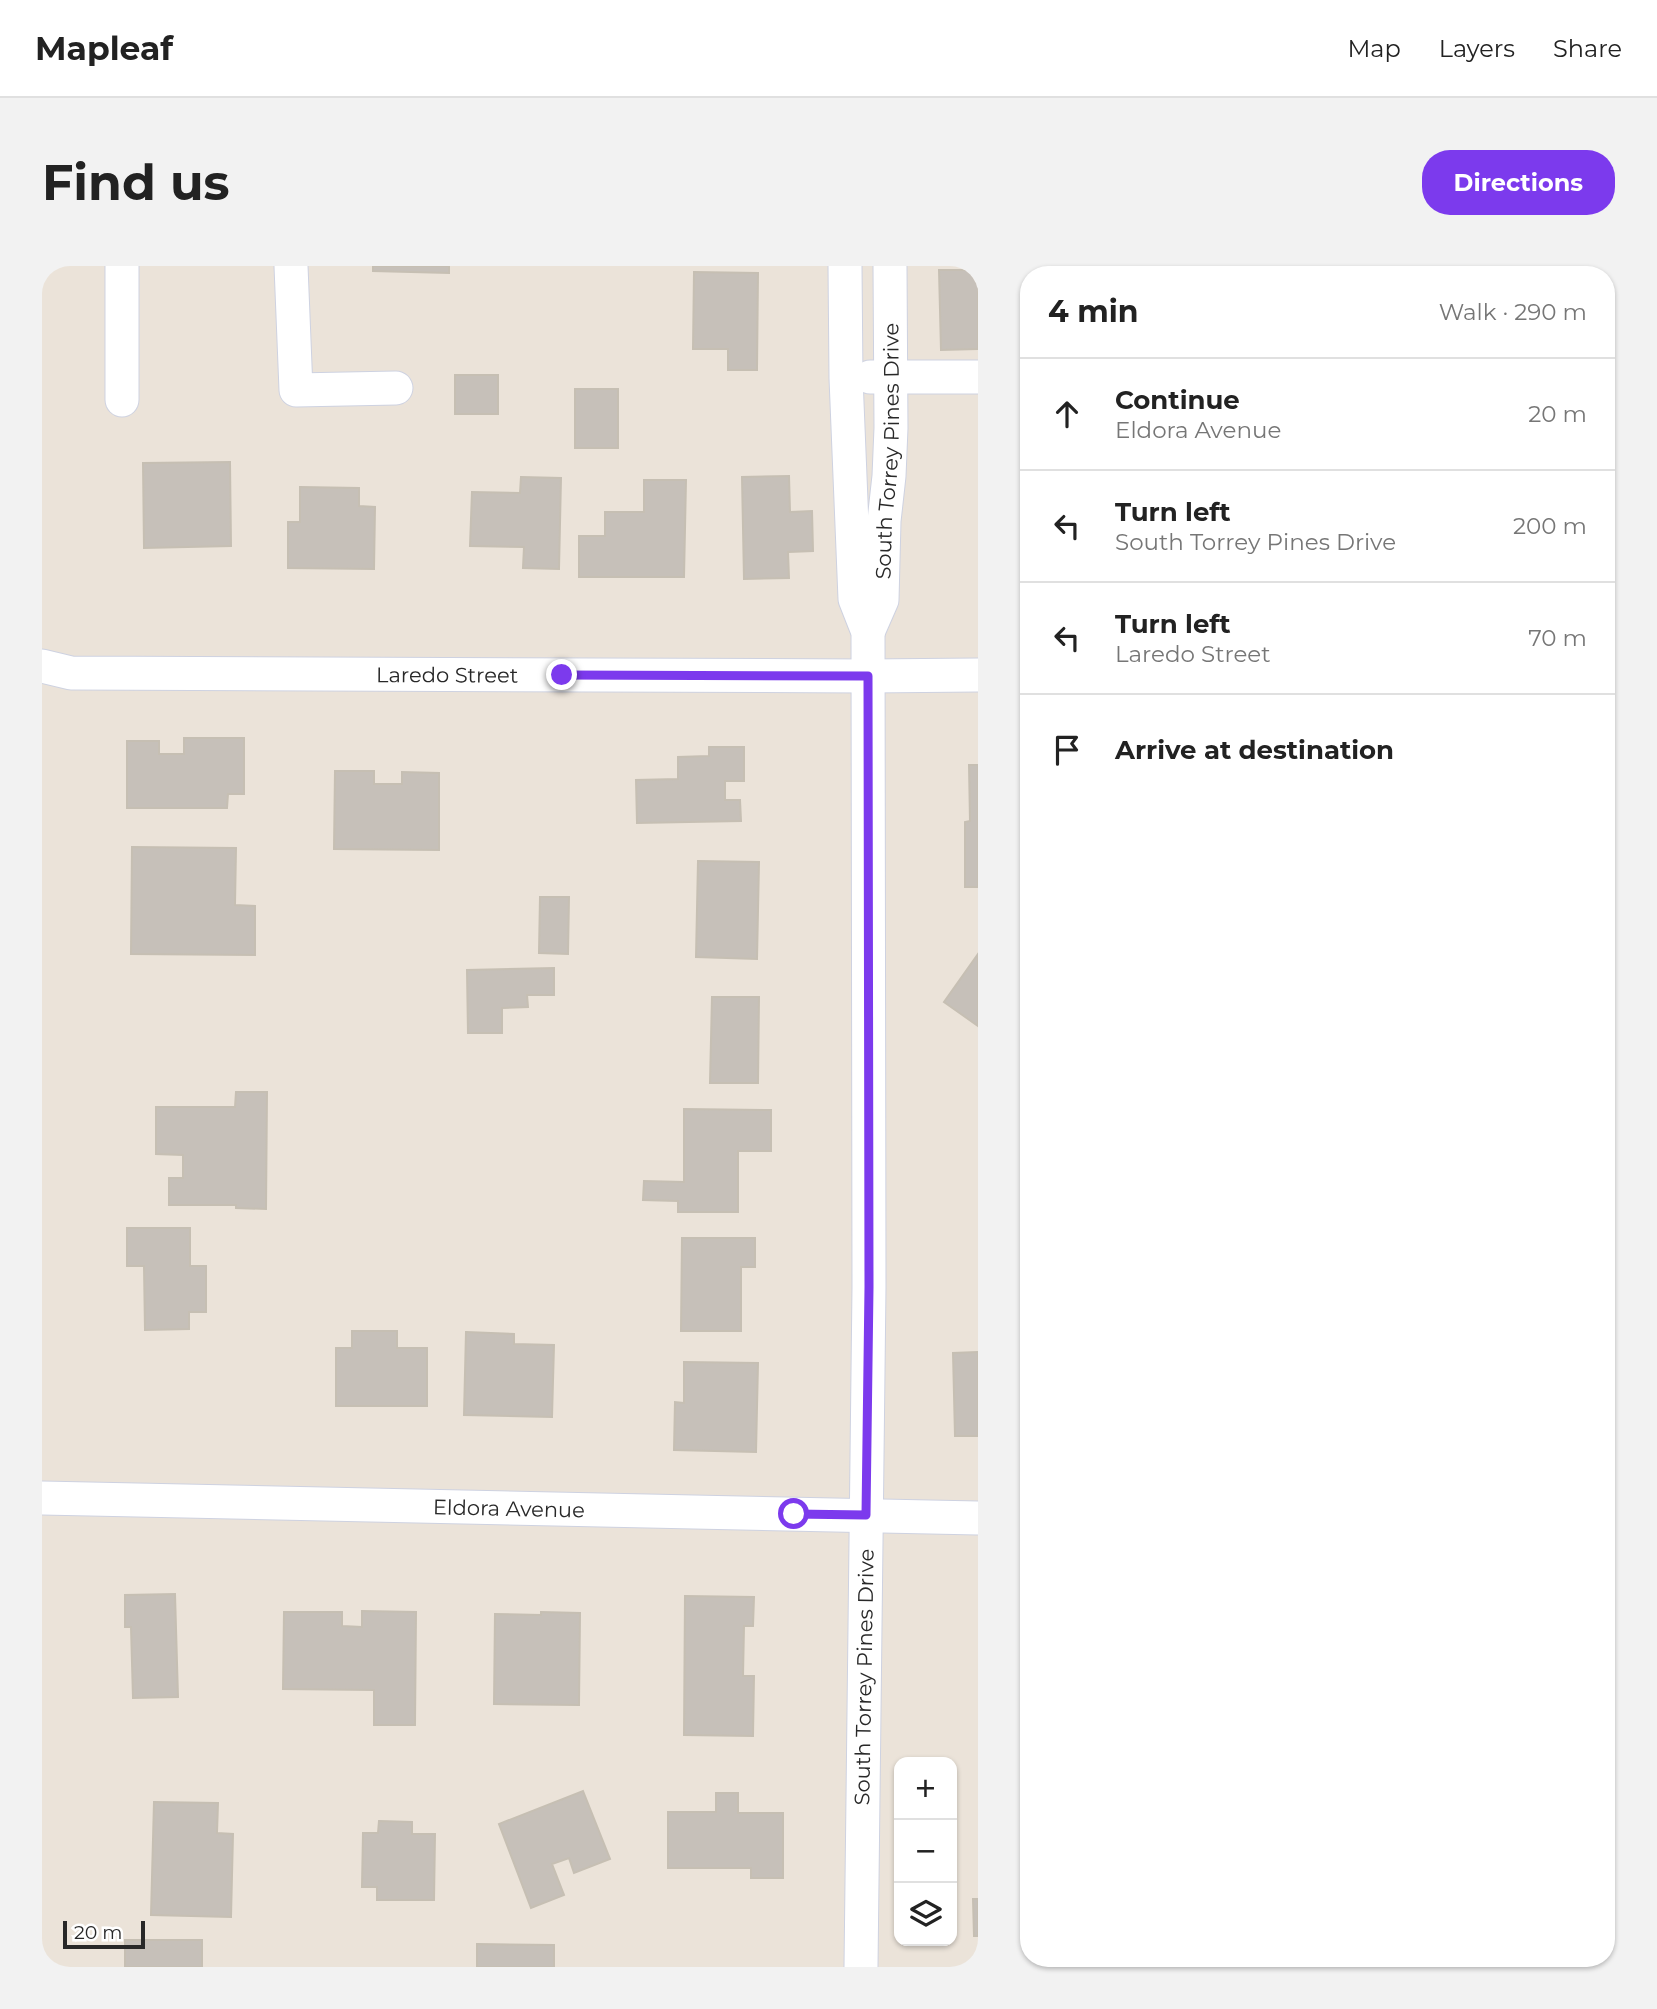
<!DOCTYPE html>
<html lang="en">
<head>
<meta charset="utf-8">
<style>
	body { margin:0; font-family:Montserrat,sans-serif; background:#f2f2f2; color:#222 }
	.controls { position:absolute; right:21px; bottom:21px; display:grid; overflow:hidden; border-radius:14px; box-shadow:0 2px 5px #0004 }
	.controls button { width:63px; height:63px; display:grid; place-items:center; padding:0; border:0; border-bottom:2px solid #e0e0e0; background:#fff; color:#222; font:35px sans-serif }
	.scale { position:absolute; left:21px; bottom:18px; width:82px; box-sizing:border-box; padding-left:7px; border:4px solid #282828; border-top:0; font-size:19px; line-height:24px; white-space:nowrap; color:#282828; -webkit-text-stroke:5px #fff; paint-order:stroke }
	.stop { position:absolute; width:21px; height:21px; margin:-16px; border:5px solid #7c3aed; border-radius:50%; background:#fff }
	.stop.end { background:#7c3aed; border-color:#fff; box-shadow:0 2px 7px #0008 }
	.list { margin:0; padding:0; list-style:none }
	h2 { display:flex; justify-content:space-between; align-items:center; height:91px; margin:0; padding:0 28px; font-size:30px }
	h2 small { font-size:23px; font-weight:400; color:#767676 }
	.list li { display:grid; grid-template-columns:46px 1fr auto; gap:21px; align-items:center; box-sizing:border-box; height:112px; padding:0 28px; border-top:2px solid #e0e0e0 }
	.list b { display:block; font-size:26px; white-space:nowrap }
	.list p { margin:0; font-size:23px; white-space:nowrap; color:#767676 }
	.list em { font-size:23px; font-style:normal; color:#767676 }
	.icon { flex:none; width:38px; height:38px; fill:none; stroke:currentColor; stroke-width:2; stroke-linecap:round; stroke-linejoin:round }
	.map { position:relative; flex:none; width:936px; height:1701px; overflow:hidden; border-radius:28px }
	header { display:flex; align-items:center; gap:42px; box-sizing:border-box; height:98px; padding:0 35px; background:#fff; border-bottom:2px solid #e0e0e0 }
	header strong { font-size:33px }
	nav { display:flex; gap:38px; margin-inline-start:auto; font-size:24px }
	.intro { display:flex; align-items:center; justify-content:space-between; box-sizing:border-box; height:168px; padding:0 42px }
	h1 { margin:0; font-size:49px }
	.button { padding:18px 32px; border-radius:28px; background:#7c3aed; color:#fff; font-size:24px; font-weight:700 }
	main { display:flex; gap:42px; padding:0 42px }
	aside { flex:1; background:#fff; border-radius:28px; box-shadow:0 2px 5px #0004 }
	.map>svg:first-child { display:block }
	.building { fill:#c6c0b9; stroke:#c6bfb3; stroke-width:2 }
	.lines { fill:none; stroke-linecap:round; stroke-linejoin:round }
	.minor-casing { stroke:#ced2e1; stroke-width:35 }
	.minor { stroke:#fff; stroke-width:33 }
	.route { stroke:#7c3aed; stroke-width:9 }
	.labels { text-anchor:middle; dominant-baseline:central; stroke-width:6; stroke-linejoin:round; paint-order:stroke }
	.street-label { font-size:21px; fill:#282828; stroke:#fff }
</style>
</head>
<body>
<header>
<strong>Mapleaf</strong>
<nav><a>Map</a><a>Layers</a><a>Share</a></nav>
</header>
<div class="intro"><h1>Find us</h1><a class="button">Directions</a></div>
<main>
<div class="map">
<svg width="936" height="1701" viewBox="0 0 936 1701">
	<rect width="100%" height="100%" fill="#ebe3d9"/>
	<!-- building -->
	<path class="building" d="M331,0H407V7L331,5Z
		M897,4H936V83L899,84Z
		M652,6L716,7L715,104H686V83H651Z
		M413,109H456V148H413Z
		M533,123H576V182H533Z
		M188,196L189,280L102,282L101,197Z
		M747,210L748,246L770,245L771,285L746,286L747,312L702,313L700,211Z
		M479,211L519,212L517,303L481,302L482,281L428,280L430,226L478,227Z
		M602,214H644L642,311H537V270H563V246H602Z
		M258,221L317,222V240L333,241L332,303L246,302V256H258Z
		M142,472H202V528H186L185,542H85V475H117V488H142Z
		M667,481H702V515H683V534H698L699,555L595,557L594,514L636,513V491L667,490Z
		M927,499H936V621H923V556L928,555Z
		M293,505H332V518H360V506L397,507V584L292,583Z
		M90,581L194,582L193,639L213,640V689L89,688Z
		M656,595L717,596L715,693L654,691Z
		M498,631H527L526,688L497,687Z
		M936,688V760L902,736Z
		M512,702V729H485L486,741L460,742V767H426L425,704Z
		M670,731H717L716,817H668Z
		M194,826H225L224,943L194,942V939H127V912H141V889L114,888V841H193Z
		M642,843L729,844V885H696V946H636V935L601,934L602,915L642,916Z
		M85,962H148V1000H164V1046H147V1063L103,1064L102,1000H85Z
		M640,972H713V1001H699V1065H639Z
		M310,1065H355V1082H385V1140H294V1082H310Z
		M424,1066L472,1068V1078L512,1079L510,1151L422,1149Z
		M936,1086V1170H913L911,1087Z
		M642,1096L716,1097L714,1186L632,1184L633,1136L642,1137Z
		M133,1328L136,1431L91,1432L89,1361H83V1329Z
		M643,1330L712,1331L711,1360H702L701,1410H712L711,1470L642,1469Z
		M320,1345L374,1346L373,1459H332V1424L241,1423L242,1346H300V1360L320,1361Z
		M499,1346L538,1347L537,1439L452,1438L453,1348L499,1349Z
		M541,1525L568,1593L532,1607L527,1592L510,1598L522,1629L489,1642L457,1558Z
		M674,1527H696V1547H741V1612H709V1602H626V1546H674Z
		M112,1536L176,1537L175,1567L191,1568L189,1651L109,1649Z
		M337,1555L370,1556V1568H393L392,1634H335V1621H320L321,1567H336Z
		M931,1633H936V1670H932Z
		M83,1674H160V1701H83Z
		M435,1678L512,1679V1701H435Z"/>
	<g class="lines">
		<!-- minor casing -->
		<g class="minor-casing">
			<g id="minor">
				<path d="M80,0V134"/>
				<path d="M249,0L254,124L354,122"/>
				<path d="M803,0L804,112L813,333L826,366L827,1021L819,1701"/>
				<path d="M828,111H936"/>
				<path id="s1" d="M826,366L840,334L842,255L847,210L849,162L848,0"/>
				<path id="s2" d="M0,400L29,407L826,410L936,409"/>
				<path id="s3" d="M0,1232L936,1252"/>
			</g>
		</g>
		<!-- minor -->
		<use href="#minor" class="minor"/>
	</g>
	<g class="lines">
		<!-- route -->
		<path class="route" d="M520,409L826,410L827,1021L824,1249L752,1248"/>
	</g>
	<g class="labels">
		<!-- street labels -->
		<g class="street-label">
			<text stroke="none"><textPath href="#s1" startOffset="184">South Torrey Pines Drive</textPath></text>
			<text stroke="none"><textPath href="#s2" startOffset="406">Laredo Street</textPath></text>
			<text stroke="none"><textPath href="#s3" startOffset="467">Eldora Avenue</textPath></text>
			<text transform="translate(822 1411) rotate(-89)">South Torrey Pines Drive</text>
		</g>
	</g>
</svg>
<div class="controls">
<button>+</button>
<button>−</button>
<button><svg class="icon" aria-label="layers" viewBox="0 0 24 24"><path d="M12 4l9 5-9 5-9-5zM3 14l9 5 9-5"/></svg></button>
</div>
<div class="scale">20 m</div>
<div class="stop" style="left:752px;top:1248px"></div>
<div class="stop end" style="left:520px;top:409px"></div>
</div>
<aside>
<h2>4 min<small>Walk · 290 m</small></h2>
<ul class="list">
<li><svg class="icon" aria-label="ahead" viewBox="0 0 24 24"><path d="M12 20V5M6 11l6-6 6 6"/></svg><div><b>Continue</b><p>Eldora Avenue</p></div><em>20 m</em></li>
<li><svg class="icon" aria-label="left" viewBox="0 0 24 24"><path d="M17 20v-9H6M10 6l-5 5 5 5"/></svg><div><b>Turn left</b><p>South Torrey Pines Drive</p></div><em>200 m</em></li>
<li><svg class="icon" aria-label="left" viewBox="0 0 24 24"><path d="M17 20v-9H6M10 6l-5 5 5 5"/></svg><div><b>Turn left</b><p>Laredo Street</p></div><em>70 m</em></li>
<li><svg class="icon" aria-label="arrive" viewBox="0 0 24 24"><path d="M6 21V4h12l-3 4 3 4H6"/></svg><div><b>Arrive at destination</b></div></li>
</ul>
</aside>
</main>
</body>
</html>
